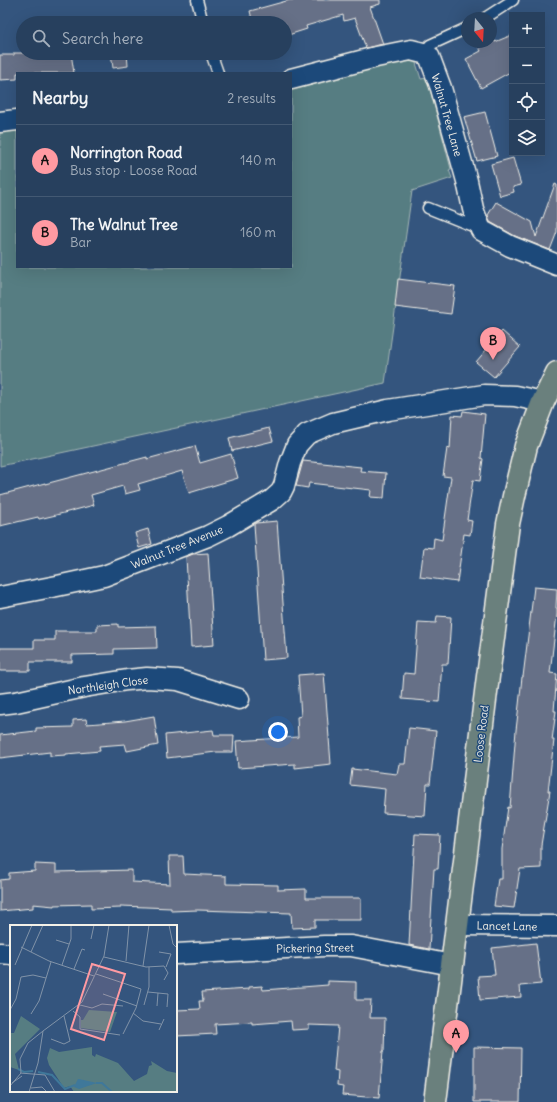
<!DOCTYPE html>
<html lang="en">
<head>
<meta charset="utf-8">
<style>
	body { margin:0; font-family:Delius,sans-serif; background:#334b67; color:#f1f3f6 }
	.controls { position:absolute; right:12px; top:12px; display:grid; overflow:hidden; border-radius:0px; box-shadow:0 4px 16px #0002 }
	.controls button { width:36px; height:36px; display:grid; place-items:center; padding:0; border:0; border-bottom:1px solid #435973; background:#27405e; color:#f1f3f6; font:20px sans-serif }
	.compass { position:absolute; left:461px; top:12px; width:36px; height:36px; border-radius:50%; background:#27405e; box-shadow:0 4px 16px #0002; rotate:162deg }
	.you { position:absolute; left:278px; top:732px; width:14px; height:14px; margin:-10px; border:3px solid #fff; border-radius:50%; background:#1a73e8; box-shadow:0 0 0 6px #1a73e833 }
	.badge { display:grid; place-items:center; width:26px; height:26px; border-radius:50%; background:#ff9aa2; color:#111; font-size:13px; font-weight:700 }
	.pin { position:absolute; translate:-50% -33px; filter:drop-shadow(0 1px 2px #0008) }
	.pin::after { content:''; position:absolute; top:21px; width:14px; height:12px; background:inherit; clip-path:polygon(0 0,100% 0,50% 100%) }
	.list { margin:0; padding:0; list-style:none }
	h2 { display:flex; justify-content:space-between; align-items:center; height:52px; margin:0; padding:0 16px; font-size:17px }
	h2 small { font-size:13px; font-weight:400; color:#a4afbc }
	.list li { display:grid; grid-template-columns:26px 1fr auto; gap:12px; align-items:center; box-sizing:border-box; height:72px; padding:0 16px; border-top:1px solid #435973 }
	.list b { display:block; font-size:15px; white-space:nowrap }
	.list p { margin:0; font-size:13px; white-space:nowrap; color:#a4afbc }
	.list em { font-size:13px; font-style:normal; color:#a4afbc }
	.icon { flex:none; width:22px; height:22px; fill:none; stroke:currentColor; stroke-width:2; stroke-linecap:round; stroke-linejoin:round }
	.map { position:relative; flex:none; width:557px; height:1102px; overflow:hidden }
	.search { position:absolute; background:#27405e; box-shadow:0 4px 16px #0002; left:16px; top:16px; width:276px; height:44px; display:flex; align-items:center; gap:10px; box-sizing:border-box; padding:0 14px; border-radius:22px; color:#a4afbc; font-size:15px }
	.panel { position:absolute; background:#27405e; box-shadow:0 4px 16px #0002; left:16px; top:72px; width:276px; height:196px; border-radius:0px }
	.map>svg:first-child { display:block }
	.green { fill:#567d82; stroke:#a5b7b5 }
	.building { fill:#666f87; stroke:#f4f1e8 }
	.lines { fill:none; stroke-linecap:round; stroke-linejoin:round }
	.service-casing { stroke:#f4f1e8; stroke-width:13 }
	.minor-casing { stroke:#f4f1e8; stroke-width:23 }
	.trunk-casing { stroke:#f4f1e8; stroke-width:25 }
	.service { stroke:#1f4a7a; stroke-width:10 }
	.minor { stroke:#1f4a7a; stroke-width:20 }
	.trunk { stroke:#6a807d; stroke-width:22 }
	.labels { text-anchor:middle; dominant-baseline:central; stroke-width:3; stroke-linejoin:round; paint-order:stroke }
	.street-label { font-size:11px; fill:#f4f1e8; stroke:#1f4a7a }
	.inset-river { fill:none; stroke:#3f789a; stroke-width:2 }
	.inset-road { fill:none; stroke:#8193a8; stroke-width:1 }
	.view { fill:#ff9aa2; fill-opacity:0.15; stroke:#ff9aa2; stroke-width:2 }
	.inset-edge { fill:none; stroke:#f4f1e8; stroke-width:2 }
</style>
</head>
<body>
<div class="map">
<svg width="557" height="1102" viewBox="0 0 557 1102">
	<rect width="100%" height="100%" fill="#34557e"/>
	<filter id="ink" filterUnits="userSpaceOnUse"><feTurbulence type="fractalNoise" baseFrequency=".025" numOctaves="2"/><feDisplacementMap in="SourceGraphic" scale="8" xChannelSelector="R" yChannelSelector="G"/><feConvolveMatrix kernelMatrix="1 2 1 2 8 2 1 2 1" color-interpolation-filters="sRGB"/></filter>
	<g filter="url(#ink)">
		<!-- green -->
		<path class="green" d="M415,60L421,79L427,78L451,169L449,170L452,178L412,191L385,383L0,466V131L17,128V267H291V81Z"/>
		<!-- building -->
		<path class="building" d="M290,0H380V4L370,7L383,44L366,48L355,18L344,21L343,15L306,26L307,29L285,36V23H253L250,11Z
			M512,35V71L481,88L466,59L481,51L478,46L486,42H491V39L493,38L495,42Z
			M14,53H71L74,73H17V79L0,80V55H14Z
			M111,53H127L128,66L113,68Z
			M485,112L497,156L477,161L464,117Z
			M513,158L521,185L513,187L514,192L500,196L491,164Z
			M555,184L557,185V232L550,250L515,236L490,222L488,215L496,202L532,222L536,237Z
			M398,279L455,286L451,314L395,307Z
			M502,331L520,347L494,377L476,362Z
			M463,411L485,414L481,458L483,459L480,481L473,480L467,520L472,521L470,535L464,534L457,582L420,577L424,547L433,548L434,538L442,540L451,477L443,476L447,448L450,449L452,415L462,416Z
			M269,428L273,441L232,451L229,438Z
			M195,446L200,463L231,454L238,478L189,493L182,471L138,484L140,490L125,494L123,486L91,495L94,505L56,515L39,519L38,517L0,526V495L45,483V484L147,457V459Z
			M303,461L361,467L360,471L386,473L384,498L370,497L371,490L309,483L308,488L296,486Z
			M277,521L287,658L263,660L254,524L256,523Z
			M148,529L152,544L139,548L135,533Z
			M208,553L214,645L191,647L186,557L193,554Z
			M534,587L557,589L556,608H557V614L550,673L557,674L554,711H556L552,740H554L548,791H550L541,845V868L520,869L514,908L494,906L498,879H502V849L508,807L510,808L516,730L519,705L522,677H523Z
			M437,616L451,617L448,664H442L439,702L402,699L404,673L414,674L418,622L436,623Z
			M118,624V627L156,626L157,648L114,649V654L72,655V662H30V671H0V648H34V640H55V631H97V625Z
			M324,673L331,764L295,768V764L238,768L236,741L298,737L297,717L301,716L298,675Z
			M154,716L158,745L127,751L125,744L99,746L100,751L66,754V755L50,756V752L0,758V735L36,731V728L73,727V720L86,719L87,724L125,721Z
			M409,728L436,731L430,784H427L425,816L383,813L385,789L350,785L352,769L397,774L399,764H405Z
			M213,730L214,735H234L233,752H216L167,758L165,735Z
			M415,834L440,835L438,869H434L429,949L409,945Z
			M169,856H183L184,874L226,876V884L278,885V890L306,889V898H361V920H315V927L292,928L291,913L198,910L171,911V908L121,906V908L91,909V904L54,905V906L33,904V908L0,911V880L9,879V873L35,871V864L56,865V872L132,870V882L170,884Z
			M536,943L541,984L520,986L521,997L480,1000L478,976L495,975L492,948Z
			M328,981L356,982V1000H371L370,1018H385L384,1051H383L379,1098L342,1095L343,1087L337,1086L338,1072L334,1071L338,1026L309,1025V1029L292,1030L291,1021L252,1024V1022L215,1024L216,1034L176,1036V1010L200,1009L199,1001H203L202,992L249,989V987L262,986L263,990L328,985Z
			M474,1047L521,1048L520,1102H474Z"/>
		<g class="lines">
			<!-- service casing -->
			<g class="service-casing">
				<path id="service" d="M197,0L203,23
					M485,18L513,0
					M211,53L218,73
					M423,53L430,45L467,28
					M428,208L480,229"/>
			</g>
			<!-- minor casing -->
			<g class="minor-casing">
				<path id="minor" d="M291,79L376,57L411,50L423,53L429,56L441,88L467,181L473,209L481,230L510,246L557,265
					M0,122L17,120
					M0,597L57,586L104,576L208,536L228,526L272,500L281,492L284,486L290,463L297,445L307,434L333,423L388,410L484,395L515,396L543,402
					M0,704L16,702L84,687L127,680L147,678L178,680L239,699
					M458,925L557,926
					M0,953L11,954
					M176,954L324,946H351L452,965"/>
			</g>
			<!-- trunk casing -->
			<g class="trunk-casing">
				<path id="trunk" d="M435,1102L487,684L508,524L514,496L526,446L543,402L557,373"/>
			</g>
			<!-- service -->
			<use href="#service" class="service"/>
			<!-- minor -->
			<use href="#minor" class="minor"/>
			<!-- trunk -->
			<use href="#trunk" class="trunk"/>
		</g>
	</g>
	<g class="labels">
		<!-- street labels -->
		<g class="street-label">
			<text transform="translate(447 115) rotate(74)">Walnut Tree Lane</text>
			<text transform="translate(177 547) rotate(-22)">Walnut Tree Avenue</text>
			<text transform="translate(108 685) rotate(-8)">Northleigh Close</text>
			<text transform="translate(481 734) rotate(-83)">Loose Road</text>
			<text transform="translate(507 926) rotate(1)">Lancet Lane</text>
			<text transform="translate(315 948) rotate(-1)">Pickering Street</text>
		</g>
	</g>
	<!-- overview -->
	<g transform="translate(10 925)">
		<rect width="167" height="167" fill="#34557e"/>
		<path d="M79,85L107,87L100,107L71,103V95H73ZM11,91L30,104L5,129L9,145L0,142V108H4ZM82,122V130L85,132L86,129L108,138L124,156L137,149L139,141L142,140L141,136L157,146L167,148V166L64,167L60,161L54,163L39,140L37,133L40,123L49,127Z" fill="#567d82"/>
		<path d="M68,154H69L87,158L69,164L64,162Z" fill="#3f789a"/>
		<path class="inset-river" d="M8,144L14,147L23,146M28,147L42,150L55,164L65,160M86,158H92L102,167"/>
		<path class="inset-road" d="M159,0L163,19L167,23M81,14L84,0M46,15L59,19M11,22L39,36L84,51M21,27L33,0M149,27L161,29L156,42M94,32L136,42L154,41L158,48L154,55M116,36L119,0M167,39V55M5,40L22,0M52,40L61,14V0M133,41L139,0M64,44L72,24L75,25M86,49L131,64L126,83L113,109M138,67L158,69L157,82M93,69L127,81M29,76L41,37M70,80L82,83L92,79L113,81M134,80L139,62V42M147,81L148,68M0,85L6,74L11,52L23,50L36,53M63,86L70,92V104L110,110M123,88L133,96L151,99M21,89L29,76M149,105L154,94M41,114L54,119L60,116L54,91M10,148L35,150L45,167M2,158L12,151M0,161L11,148L10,134L18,118L33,106M21,163L32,162L36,166M19,167L28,138L33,106L72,77L94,31L99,0"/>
		<path class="view" d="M82,39L115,49L94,115L61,104Z"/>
		<rect width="167" height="167" class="inset-edge"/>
	</g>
</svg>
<div class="controls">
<button>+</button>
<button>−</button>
<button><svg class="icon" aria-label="locate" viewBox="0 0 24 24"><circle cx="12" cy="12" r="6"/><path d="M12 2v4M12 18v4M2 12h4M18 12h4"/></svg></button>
<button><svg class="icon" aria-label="layers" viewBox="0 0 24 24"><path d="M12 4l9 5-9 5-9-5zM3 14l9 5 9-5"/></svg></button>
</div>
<svg class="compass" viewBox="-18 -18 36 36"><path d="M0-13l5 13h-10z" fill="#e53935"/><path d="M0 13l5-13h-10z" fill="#a4afbc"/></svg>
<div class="you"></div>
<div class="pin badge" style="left:456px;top:1053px">A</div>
<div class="pin badge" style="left:493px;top:360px">B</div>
<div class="search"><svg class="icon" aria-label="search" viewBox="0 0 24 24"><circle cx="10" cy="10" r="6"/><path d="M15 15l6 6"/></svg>Search here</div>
<section class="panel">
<h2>Nearby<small>2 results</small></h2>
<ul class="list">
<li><span class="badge">A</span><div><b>Norrington Road</b><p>Bus stop · Loose Road</p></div><em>140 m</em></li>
<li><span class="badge">B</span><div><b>The Walnut Tree</b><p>Bar</p></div><em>160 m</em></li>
</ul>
</section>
</div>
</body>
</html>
